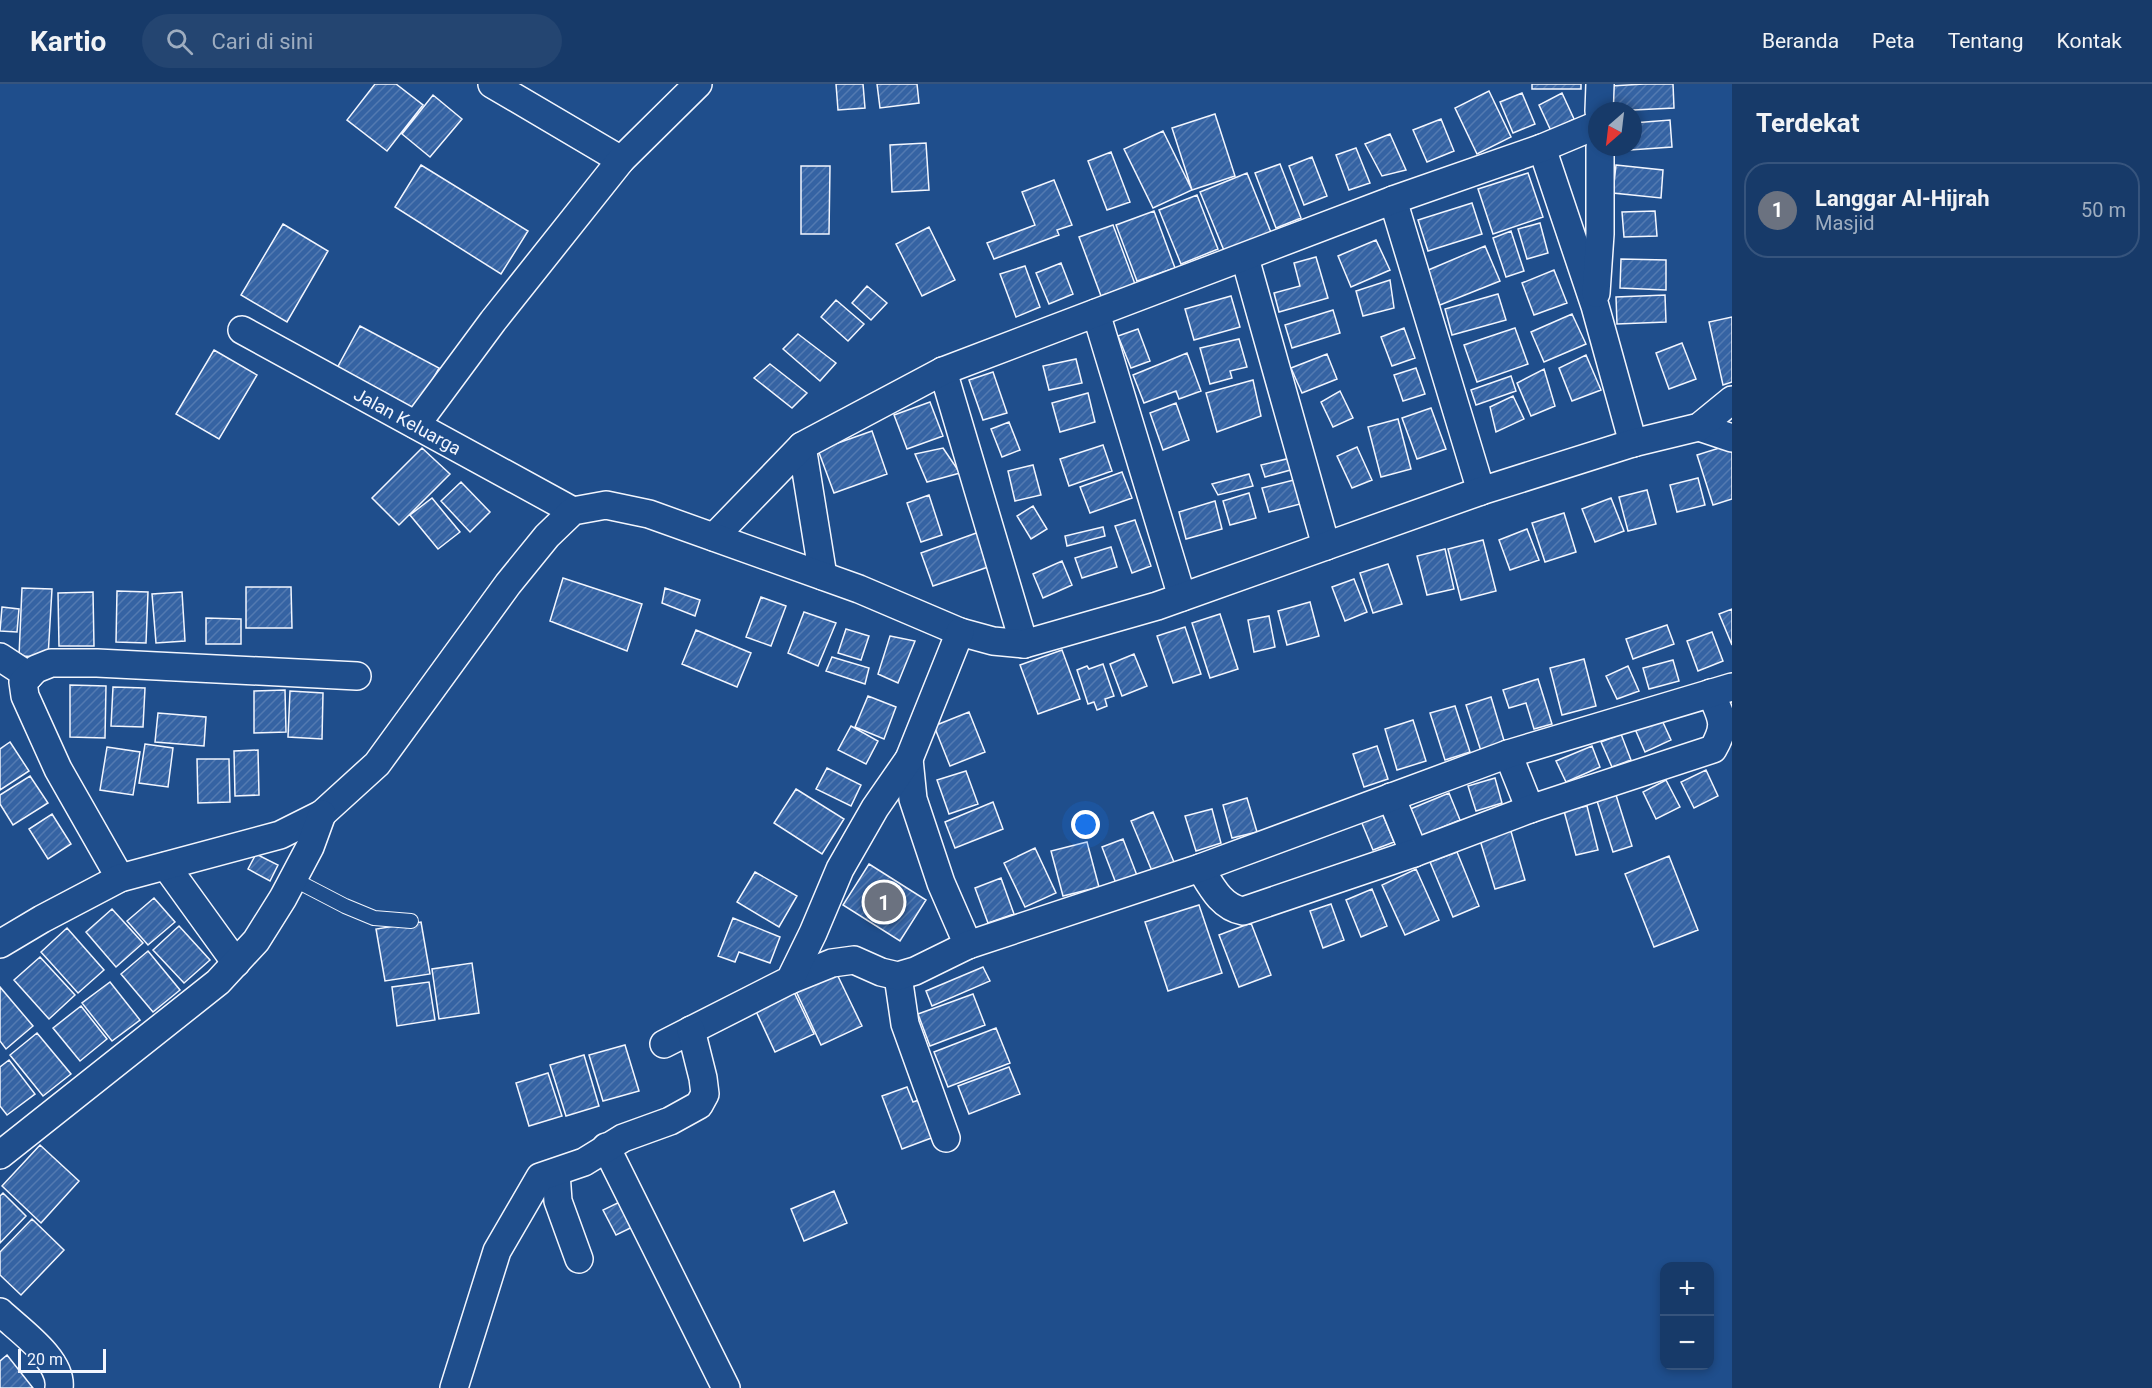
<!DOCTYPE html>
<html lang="id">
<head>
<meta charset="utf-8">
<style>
	body { margin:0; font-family:Roboto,sans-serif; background:#244571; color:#f1f3f6 }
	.controls { position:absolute; right:18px; bottom:18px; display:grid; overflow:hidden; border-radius:12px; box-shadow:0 3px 9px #0003 }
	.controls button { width:54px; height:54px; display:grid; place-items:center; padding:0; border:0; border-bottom:2px solid #36547d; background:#173a69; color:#f1f3f6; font:30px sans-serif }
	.compass { position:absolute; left:1588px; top:18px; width:54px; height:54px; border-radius:50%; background:#173a69; box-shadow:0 3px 9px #0003; rotate:208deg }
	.scale { position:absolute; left:18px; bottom:15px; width:88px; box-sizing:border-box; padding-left:6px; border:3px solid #f2f6ff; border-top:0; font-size:16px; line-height:21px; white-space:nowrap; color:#f2f6ff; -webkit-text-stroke:4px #1f4e8c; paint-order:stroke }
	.you { position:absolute; left:1086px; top:741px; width:21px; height:21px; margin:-15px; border:4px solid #fff; border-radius:50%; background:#1a73e8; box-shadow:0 0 0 9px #1a73e833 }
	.badge { display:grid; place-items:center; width:39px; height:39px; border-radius:50%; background:#ea580c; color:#fff; font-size:20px; font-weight:700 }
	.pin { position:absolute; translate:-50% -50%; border:3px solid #fff; box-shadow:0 2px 6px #0006 }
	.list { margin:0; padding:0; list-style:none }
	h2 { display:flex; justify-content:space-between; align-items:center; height:78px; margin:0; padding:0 24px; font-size:26px }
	h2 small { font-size:20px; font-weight:400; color:#9eadc0 }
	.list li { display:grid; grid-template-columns:39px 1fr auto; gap:18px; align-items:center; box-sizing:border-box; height:96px; margin:0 12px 12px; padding:0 12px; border:2px solid #36547d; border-radius:24px }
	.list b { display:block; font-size:22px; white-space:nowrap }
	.list p { margin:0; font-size:20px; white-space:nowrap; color:#9eadc0 }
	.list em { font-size:20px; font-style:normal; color:#9eadc0 }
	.icon { flex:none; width:33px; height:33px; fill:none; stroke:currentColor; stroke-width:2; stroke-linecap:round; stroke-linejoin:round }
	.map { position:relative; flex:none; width:1732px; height:1304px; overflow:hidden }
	header { display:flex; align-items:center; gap:36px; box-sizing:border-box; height:84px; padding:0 30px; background:#173a69; border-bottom:2px solid #36547d }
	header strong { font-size:28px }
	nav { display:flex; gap:33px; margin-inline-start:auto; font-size:21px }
	.search { width:420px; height:54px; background:#244571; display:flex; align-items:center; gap:15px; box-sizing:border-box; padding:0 21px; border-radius:33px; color:#9eadc0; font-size:22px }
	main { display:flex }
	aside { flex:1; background:#173a69 }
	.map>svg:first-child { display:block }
	.building { fill:url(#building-hatch); stroke:#f2f6ff; stroke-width:1.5 }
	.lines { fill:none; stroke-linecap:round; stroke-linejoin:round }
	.service-casing { stroke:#f2f6ff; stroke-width:16 }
	.minor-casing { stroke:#f2f6ff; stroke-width:30 }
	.service { stroke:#1f4e8c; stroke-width:14 }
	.minor { stroke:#1f4e8c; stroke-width:27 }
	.labels { text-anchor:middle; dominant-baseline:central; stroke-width:4.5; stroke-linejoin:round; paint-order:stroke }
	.street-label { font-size:18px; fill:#f2f6ff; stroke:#1f4e8c }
</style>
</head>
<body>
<header>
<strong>Kartio</strong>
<div class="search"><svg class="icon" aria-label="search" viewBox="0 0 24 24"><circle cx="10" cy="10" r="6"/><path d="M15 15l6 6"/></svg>Cari di sini</div>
<nav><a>Beranda</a><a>Peta</a><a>Tentang</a><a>Kontak</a></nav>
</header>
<main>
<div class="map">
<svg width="1732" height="1304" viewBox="0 0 1732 1304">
	<defs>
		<pattern id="building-hatch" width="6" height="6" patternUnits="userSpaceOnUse" patternTransform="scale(1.5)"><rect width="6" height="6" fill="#3563a3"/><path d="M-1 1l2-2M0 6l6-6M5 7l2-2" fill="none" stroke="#537ab1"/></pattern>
	</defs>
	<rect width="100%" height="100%" fill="#1f4e8c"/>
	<!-- building -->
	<path class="building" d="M375,0H396L423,21L387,67L347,36Z
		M836,0H863L865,24L838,26Z
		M877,0H917L919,19L880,24Z
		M1532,0H1581V5H1532Z
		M1644,0H1673L1674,24L1613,27L1611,2Z
		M1489,7L1511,53L1477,70L1455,24Z
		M1522,9L1535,40L1513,49L1500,18Z
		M1562,9L1574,35L1551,47L1539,21Z
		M433,11L462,35L430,73L402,50Z
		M1215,30L1235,92L1192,106L1172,44Z
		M1441,35L1454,67L1427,78L1413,46Z
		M1670,36L1672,63L1616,67V63H1633V39Z
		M1163,47L1192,106L1153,124L1124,65Z
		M1390,50L1406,86L1382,92L1365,60Z
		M926,59L929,106L892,108L890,61Z
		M1356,64L1370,99L1349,106L1336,71Z
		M1111,68L1130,118L1107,126L1088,77Z
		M1312,73L1327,112L1304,121L1289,82Z
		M1280,80L1301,134L1276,144L1255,89Z
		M421,81L528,147L501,190L395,123Z
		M1616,81L1663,86L1661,114L1613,109Z
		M801,82H830L829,150H801Z
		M1247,89L1272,151L1225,169L1200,108Z
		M1528,89L1543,133L1493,150L1478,105Z
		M1054,96L1072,141L1057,146L1059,151L994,175L987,159L1035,141L1022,108Z
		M1197,111L1218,165L1181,180L1159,126Z
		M1472,119L1482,150L1428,167L1418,136Z
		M1154,127L1175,184L1137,197L1116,141Z
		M1655,127L1657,152L1624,153L1622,128Z
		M1540,139L1548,169L1527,175L1518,145Z
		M283,140L328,167L287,238L241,211Z
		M1113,141L1135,200L1101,212L1079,153Z
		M929,143L955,196L922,212L896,160Z
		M1511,147L1524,187L1506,193L1493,154Z
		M1376,156L1390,186L1351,203L1338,172Z
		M1485,162L1500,197L1440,221L1426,187Z
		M1316,173L1328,214L1279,228L1274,209L1300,202L1294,179Z
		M1621,175L1666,176V206L1620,204Z
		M1061,179L1073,210L1049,220L1036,189Z
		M1025,182L1040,223L1016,233L1000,190Z
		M1554,186L1567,219L1534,231L1522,199Z
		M1390,196L1394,224L1363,232L1356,207Z
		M867,202L887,219L871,236L852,219Z
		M1498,210L1506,236L1452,251L1445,225Z
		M1665,211L1666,238L1617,240L1616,213Z
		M1231,212L1240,243L1194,256L1185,225Z
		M836,216L864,240L848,257L821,233Z
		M1333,226L1340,249L1292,264L1285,241Z
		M1572,230L1586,260L1544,278L1531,248Z
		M1732,233V298L1723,301L1709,238Z
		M360,242L439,284L414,329L336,286Z
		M1404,244L1415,274L1392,282L1381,253Z
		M1515,244L1528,280L1477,298L1464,261Z
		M1138,245L1150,277L1131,284L1118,252Z
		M798,250L836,279L820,297L783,265Z
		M1239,255L1247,283L1230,287L1232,294L1210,300L1200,264Z
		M1682,259L1696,295L1669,305L1656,269Z
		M214,266L257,291L219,355L176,330Z
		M1187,269L1201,307L1179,315L1176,307L1144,319L1133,291Z
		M1327,270L1337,295L1302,309L1291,284Z
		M1586,271L1601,306L1572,317L1559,284Z
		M1076,275L1082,299L1049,306L1043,282Z
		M770,280L807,309L792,324L754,294Z
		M1416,284L1425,310L1403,317L1394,291Z
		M1544,285L1555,322L1531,332L1517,299Z
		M993,288L1007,329L983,336L969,296Z
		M1511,292L1516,307L1476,321L1471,306Z
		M1253,296L1261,332L1217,348L1206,309Z
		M1340,307L1353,334L1333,343L1321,318Z
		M1088,309L1095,338L1060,348L1052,319Z
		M1513,312L1524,335L1496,348L1490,323Z
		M930,318L943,352L907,365L894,331Z
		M1176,319L1189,356L1163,366L1150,329Z
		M1431,324L1446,365L1417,375L1402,334Z
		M1398,335L1411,385L1381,393L1368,343Z
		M1009,338L1020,366L1002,373L991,345Z
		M872,347L887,390L834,409L818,366Z
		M1732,360V415L1713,421L1697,371Z
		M1103,361L1112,387L1069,402L1060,375Z
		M1357,363L1372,396L1352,404L1337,372Z
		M422,364L450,390L399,441L372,414Z
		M943,364L960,389L927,398L915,370Z
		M1295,373L1298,384L1265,393L1261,381Z
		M1033,381L1041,411L1015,417L1008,387Z
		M1122,388L1132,414L1090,429L1080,403Z
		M1249,390L1253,402L1218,411L1212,400Z
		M1302,394L1308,418L1269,428L1262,404Z
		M1698,394L1705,421L1677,428L1670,401Z
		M461,398L490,428L470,448L441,417Z
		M1647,406L1656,440L1628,447L1619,413Z
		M1249,409L1256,434L1230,441L1223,417Z
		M929,411L942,451L921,458L907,419Z
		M432,414L460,448L438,465L410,431Z
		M1611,414L1624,447L1595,458L1582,425Z
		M1215,417L1222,445L1186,455L1179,428Z
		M1033,422L1047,445L1031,455L1017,432Z
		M1564,429L1576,468L1545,478L1532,439Z
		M1135,436L1151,482L1132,489L1115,442Z
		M1103,443L1105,452L1067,462L1065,452Z
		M1527,445L1539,476L1510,486L1499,456Z
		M979,448L991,482L933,502L921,469Z
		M1483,456L1496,507L1461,516L1448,465Z
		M1111,463L1117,483L1082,494L1075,474Z
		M1445,465L1454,505L1427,511L1417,472Z
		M1062,477L1072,501L1043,514L1033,490Z
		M1388,480L1402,520L1373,529L1360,489Z
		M563,494L642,520L627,567L550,537Z
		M1354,495L1367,528L1345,537L1332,503Z
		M246,503H291L292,544H246Z
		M22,504L52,505L48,573L19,572Z
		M665,504L700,516L695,532L662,519Z
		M117,507L148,508L146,559L116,558Z
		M93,508L94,562H59L58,509Z
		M182,508L185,557L156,559L152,510Z
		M761,513L786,522L771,562L746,553Z
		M1310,518L1319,552L1287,561L1278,527Z
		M2,523L19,525L17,548L0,547Z
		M1732,525V561L1719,530Z
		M804,528L836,539L818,582L788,569Z
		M1220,530L1238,585L1210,594L1192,539Z
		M1269,532L1275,563L1254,568L1248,536Z
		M206,534L241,535V560H206Z
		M1667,541L1674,560L1633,575L1626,555Z
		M1185,543L1201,590L1173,599L1157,552Z
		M846,545L869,552L861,576L838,569Z
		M696,546L751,569L737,603L682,580Z
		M1712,548L1723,577L1698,587L1687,557Z
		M890,552L915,557L898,599L878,590Z
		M1062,566L1080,615L1038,630L1020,581Z
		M1134,570L1147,602L1122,612L1110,580Z
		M832,573L869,584L865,600L826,587Z
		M1584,575L1596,622L1562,631L1550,584Z
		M1673,576L1679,597L1649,605L1643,584Z
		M1103,580L1114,612L1105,615L1107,622L1097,626L1094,618L1088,620L1077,586L1087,582L1089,585Z
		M1628,582L1639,607L1617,615L1606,592Z
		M1538,595L1552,640L1534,645L1526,619L1509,624L1503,606Z
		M70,601L106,602L105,654L70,653Z
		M113,603L145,604L143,643L111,642Z
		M285,606L286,648L254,649V607Z
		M290,607L323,609L322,655L288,653Z
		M868,612L896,623L884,655L855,643Z
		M1491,613L1505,660L1481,667L1466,621Z
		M1455,622L1470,668L1445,676L1430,629Z
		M969,628L985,668L950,682L934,642Z
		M158,629L206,633L204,662L155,658Z
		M1661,634L1671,656L1645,668L1635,645Z
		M1413,636L1426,677L1397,686L1385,645Z
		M851,642L878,657L866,680L838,666Z
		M1621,650L1631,676L1612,683L1601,658Z
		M10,658L29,687L0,706V665Z
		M145,660L173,664L168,703L139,699Z
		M1377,662L1388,695L1364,703L1353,670Z
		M1592,662L1600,683L1566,698L1556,677Z
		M107,663L140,668L133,711L100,706Z
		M258,666L259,711L235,712L234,667Z
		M197,675H229L230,718L198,719Z
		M827,684L861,701L851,722L816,705Z
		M1706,686L1718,712L1694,724L1681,698Z
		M966,687L978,720L949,730L937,696Z
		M30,692L48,719L13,741L0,720V711Z
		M1495,694L1502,719L1476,727L1468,702Z
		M1666,696L1680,723L1656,735L1643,708Z
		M796,705L844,735L822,770L774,739Z
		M1449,709L1460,736L1419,753L1408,726Z
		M1616,711L1632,762L1613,768L1597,717Z
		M1247,714L1257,748L1232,754L1223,721Z
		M993,718L1003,745L955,764L945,738Z
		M1587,722L1598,766L1576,771L1564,727Z
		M1212,725L1221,759L1196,767L1185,732Z
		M1153,728L1174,778L1152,787L1131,737Z
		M1382,729L1394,758L1373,766L1361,737Z
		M52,730L71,760L48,775L29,745Z
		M1510,744L1525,796L1495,805L1479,753Z
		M1123,755L1138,794L1117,802L1102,763Z
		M1087,758L1099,803L1063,812L1051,767Z
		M1035,764L1056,809L1025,823L1004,779Z
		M1457,768L1479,822L1453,833L1430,778Z
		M256,770L278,781L270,797L248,785Z
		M1669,772L1698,846L1654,863L1625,790Z
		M869,780L926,816L900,857L843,821Z
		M1416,785L1439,836L1405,851L1382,801Z
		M755,788L797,812L779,843L737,818Z
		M1001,794L1014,830L988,839L975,804Z
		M1372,805L1387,842L1361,853L1346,816Z
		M154,814L175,838L148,861L127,837Z
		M1331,820L1344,856L1323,864L1310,827Z
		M1199,821L1222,889L1168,907L1145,838Z
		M112,825L143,859L116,883L86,848Z
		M733,834L780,853L770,879L739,868L735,878L718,872Z
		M421,838L430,890L385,897L376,845Z
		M1251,839L1271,891L1239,903L1219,851Z
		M179,842L210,876L184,899L153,866Z
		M67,844L104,886L78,909L41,868Z
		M148,867L180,906L153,928L121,890Z
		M40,873L75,911L49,935L14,896Z
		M472,879L479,929L439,935L432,885Z
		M983,883L990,897L932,922L926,907Z
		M835,886L862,942L821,961L795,905Z
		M110,898L140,936L112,957L82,919Z
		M429,898L435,936L397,942L392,903Z
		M0,903L33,942L6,965L0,957Z
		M793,906L814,950L775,968L754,923Z
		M973,910L985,941L930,962L918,930Z
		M81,922L107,955L80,977L53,944Z
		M996,944L1010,979L948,1003L934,968Z
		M37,949L71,990L43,1012L10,971Z
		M625,961L639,1007L603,1017L589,971Z
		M584,971L599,1022L566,1032L550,981Z
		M9,976L35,1010L7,1031L0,1022V983Z
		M1009,983L1020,1010L969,1030L958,1002Z
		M548,989L562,1032L529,1042L516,999Z
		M907,1003L913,1018L919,1016L934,1053L902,1065L882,1012Z
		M40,1061L79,1097L41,1139L2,1102Z
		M834,1107L847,1139L804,1157L791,1125Z
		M3,1109L26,1132L0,1159V1112Z
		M630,1113L643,1138L616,1151L603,1126Z
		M32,1135L64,1166L21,1211L0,1191V1168Z
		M7,1271L33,1304H0V1277Z"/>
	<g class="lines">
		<!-- service casing -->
		<g class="service-casing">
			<path id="service" d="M293,795L345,822L374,834L411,837"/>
		</g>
		<!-- minor casing -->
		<g class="minor-casing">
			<g id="minor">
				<path d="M492,0L621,76"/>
				<path d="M1599,27L1600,0"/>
				<path d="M1542,64L1595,222L1633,359"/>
				<path d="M1393,116L1481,407"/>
				<path d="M1245,174L1326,462"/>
				<path d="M1596,209L1600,150V63"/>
				<path d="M1096,229L1182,513"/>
				<path id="s1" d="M242,246L573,427"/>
				<path d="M943,287L1024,560"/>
				<path d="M416,341L493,237L621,76L698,0"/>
				<path d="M1699,343L1732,354"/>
				<path d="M802,362L823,492"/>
				<path d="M714,453L802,362L943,287L1393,116L1542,64L1597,41"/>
				<path d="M0,573L29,592"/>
				<path d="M1508,670L1530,725"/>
				<path d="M909,675L913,715L941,799L968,861"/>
				<path d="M1391,713L1414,769"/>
				<path d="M166,782L236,879"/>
				<path d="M1200,784C1211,802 1221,823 1243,827L1414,769L1530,725L1713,665C1728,639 1721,634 1711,609"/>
				<path d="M120,794L58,685L25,612L23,598L36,585L51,579H97L357,592"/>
				<path d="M0,860L42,835L120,794L280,751L322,730L377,680L508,500L547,452L573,427L606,421L649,430L859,505L960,548L993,557L1024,560L1157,522L1481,407L1633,359L1699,343L1732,316"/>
				<path d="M898,892L905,940L946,1054"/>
				<path d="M790,896L832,879L854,876L881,888L898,892L915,887L968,861L1200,784L1508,670L1732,603"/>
				<path d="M664,960L790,896L813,849L840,785L875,724L909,675L960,548"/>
				<path d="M606,1063L726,1304"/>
				<path d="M0,1071L218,898L256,857L283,814L310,763L322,730"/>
				<path d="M556,1089L558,1117L579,1175"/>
				<path d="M0,1228C19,1246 63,1276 59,1304"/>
				<path d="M454,1304L497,1167L540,1093L584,1078L623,1054L670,1037L699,1021L705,1010L703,994L691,946"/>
			</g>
		</g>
		<!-- service -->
		<use href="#service" class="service"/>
		<!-- minor -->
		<use href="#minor" class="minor"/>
	</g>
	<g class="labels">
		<!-- street labels -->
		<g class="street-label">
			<text stroke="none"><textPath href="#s1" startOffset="189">Jalan Keluarga</textPath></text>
		</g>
	</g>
</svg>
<div class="controls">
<button>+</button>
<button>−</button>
</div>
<svg class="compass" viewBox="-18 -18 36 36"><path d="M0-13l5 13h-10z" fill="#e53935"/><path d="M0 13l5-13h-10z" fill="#9eadc0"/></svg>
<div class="scale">20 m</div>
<div class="you"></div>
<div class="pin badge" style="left:884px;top:818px;background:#6b7280">1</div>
</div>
<aside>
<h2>Terdekat<small></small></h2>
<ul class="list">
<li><span class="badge" style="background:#6b7280">1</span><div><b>Langgar Al-Hijrah</b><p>Masjid</p></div><em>50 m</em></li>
</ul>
</aside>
</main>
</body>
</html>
